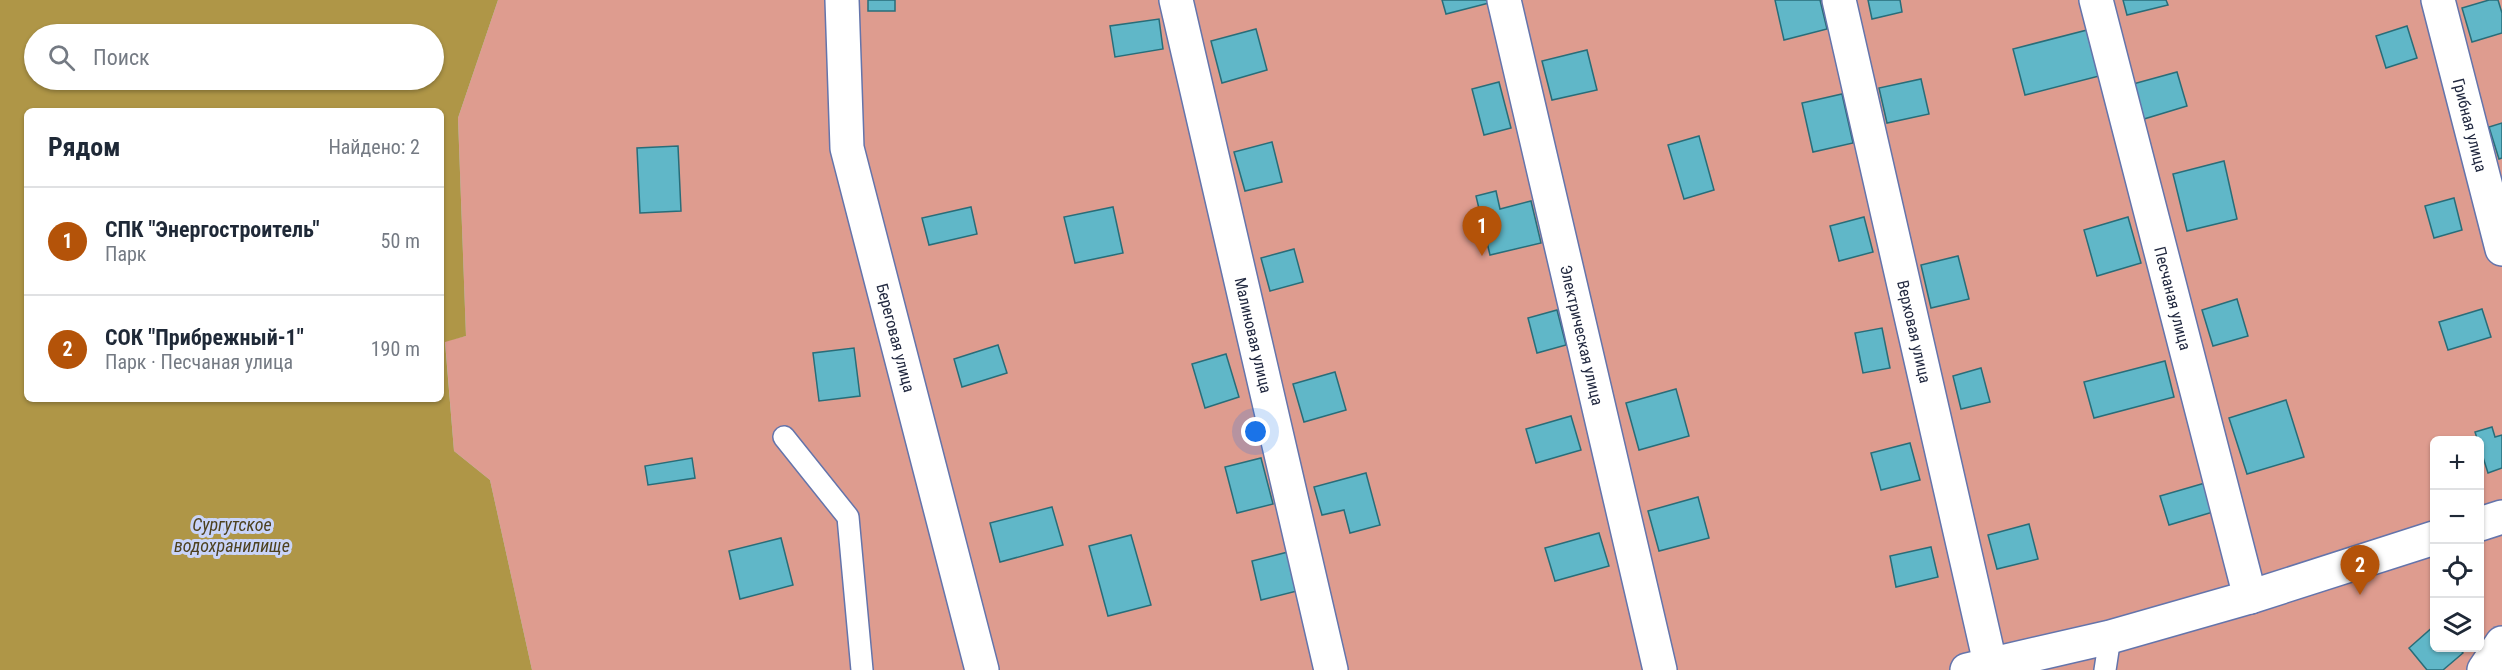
<!DOCTYPE html>
<html lang="ru">
<head>
<meta charset="utf-8">
<style>
	body { margin:0; font-family:"Roboto Condensed",sans-serif; background:#f2f2f3; color:#1f2937 }
	.controls { position:absolute; right:18px; bottom:18px; display:grid; overflow:hidden; border-radius:9px; box-shadow:0 2px 4px #0004 }
	.controls button { width:54px; height:54px; display:grid; place-items:center; padding:0; border:0; border-bottom:2px solid #e0e1e3; background:#fff; color:#1f2937; font:30px sans-serif }
	.you { position:absolute; left:1256px; top:432px; width:21px; height:21px; margin:-15px; border:4px solid #fff; border-radius:50%; background:#1a73e8; box-shadow:0 0 0 9px #1a73e833 }
	.badge { display:grid; place-items:center; width:39px; height:39px; border-radius:50%; background:#b45309; color:#fff; font-size:20px; font-weight:700 }
	.pin { position:absolute; translate:-50% -50px; filter:drop-shadow(0 2px 3px #0008) }
	.pin::after { content:''; position:absolute; top:32px; width:21px; height:18px; background:inherit; clip-path:polygon(0 0,100% 0,50% 100%) }
	.list { margin:0; padding:0; list-style:none }
	h2 { display:flex; justify-content:space-between; align-items:center; height:78px; margin:0; padding:0 24px; font-size:26px }
	h2 small { font-size:20px; font-weight:400; color:#747a83 }
	.list li { display:grid; grid-template-columns:39px 1fr auto; gap:18px; align-items:center; box-sizing:border-box; height:108px; padding:0 24px; border-top:2px solid #e0e1e3 }
	.list b { display:block; font-size:22px; white-space:nowrap }
	.list p { margin:0; font-size:20px; white-space:nowrap; color:#747a83 }
	.list em { font-size:20px; font-style:normal; color:#747a83 }
	.icon { flex:none; width:33px; height:33px; fill:none; stroke:currentColor; stroke-width:2; stroke-linecap:round; stroke-linejoin:round }
	.map { position:relative; flex:none; width:2502px; height:670px; overflow:hidden }
	.search { position:absolute; background:#fff; box-shadow:0 2px 4px #0004; left:24px; top:24px; width:420px; height:66px; display:flex; align-items:center; gap:15px; box-sizing:border-box; padding:0 21px; border-radius:33px; color:#747a83; font-size:22px }
	.panel { position:absolute; background:#fff; box-shadow:0 2px 4px #0004; left:24px; top:108px; width:420px; height:294px; border-radius:9px }
	.map>svg:first-child { display:block }
	.green { fill:#de9c8f; fill-rule:evenodd }
	.water { fill:#af9647; fill-rule:evenodd }
	.building { fill:#60b7c8; stroke:#286d79; stroke-width:1.5 }
	.lines { fill:none; stroke-linecap:round; stroke-linejoin:round }
	.service-casing { stroke:#6474ab; stroke-width:24 }
	.minor-casing { stroke:#6474ab; stroke-width:36 }
	.service { stroke:#fff; stroke-width:21 }
	.minor { stroke:#fff; stroke-width:33 }
	.labels { text-anchor:middle; dominant-baseline:central; stroke-width:6; stroke-linejoin:round; paint-order:stroke }
	.street-label { font-size:16px; fill:#222940; stroke:#c9d4f9 }
	.water-label { font-size:18px; font-style:italic; fill:#4d411f; stroke:#c9d4f9 }
</style>
</head>
<body>
<div class="map">
<svg width="2502" height="670" viewBox="0 0 2502 670">
	<rect width="100%" height="100%" fill="#c9d4f9"/>
	<!-- green -->
	<path class="green" d="M498,0H2502V670H532L490,480L454,451L445,341L466,336L458,118ZM2434,440H2480V648H2434Z"/>
	<!-- water -->
	<path class="water" d="M0,0H498L458,118L466,336L445,342L454,451L490,480L532,670H0ZM34,34H434V80H34ZM27,111H441V399H27Z"/>
	<!-- building -->
	<path class="building" d="M868,0H895V11H868Z
		M1442,0H1488L1489,3L1446,14Z
		M1775,0H1820L1827,29L1784,40Z
		M1868,0H1900L1902,12L1872,19Z
		M2123,0H2166L2168,5L2127,15Z
		M2489,0H2498L2502,13V33L2472,42L2462,8Z
		M1159,19L1163,49L1115,57L1110,26Z
		M2407,26L2417,58L2386,68L2376,36Z
		M1256,29L1267,70L1222,83L1211,41Z
		M2091,29L2103,75L2025,95L2013,49Z
		M1587,50L1597,90L1552,100L1542,61Z
		M2177,72L2187,106L2144,119L2133,84Z
		M1921,79L1929,114L1887,123L1879,88Z
		M1499,82L1511,128L1484,135L1472,89Z
		M1842,94L1853,143L1813,152L1802,103Z
		M2502,123V158L2499,159L2489,127Z
		M1699,136L1714,190L1684,199L1668,145Z
		M1272,142L1282,182L1245,191L1234,152Z
		M678,146L681,211L640,213L637,148Z
		M2224,161L2237,219L2187,231L2173,174Z
		M1496,191L1500,209L1531,201L1541,243L1490,255L1476,196Z
		M2454,198L2462,230L2434,238L2425,206Z
		M971,207L977,234L929,245L922,218Z
		M1113,207L1123,253L1075,263L1064,217Z
		M1864,217L1873,252L1839,261L1830,226Z
		M2128,217L2141,263L2097,276L2084,230Z
		M1294,249L1303,282L1270,291L1261,258Z
		M1958,256L1969,299L1931,308L1921,265Z
		M2237,299L2248,336L2213,346L2202,310Z
		M2482,309L2491,337L2448,350L2439,322Z
		M1557,310L1566,345L1537,353L1528,318Z
		M1882,328L1890,368L1863,373L1855,333Z
		M998,345L1007,373L962,387L954,359Z
		M854,348L860,396L819,401L813,353Z
		M1226,354L1239,397L1205,408L1192,364Z
		M2165,361L2174,397L2094,418L2084,382Z
		M1981,368L1990,402L1961,409L1953,376Z
		M1335,372L1346,410L1304,422L1293,384Z
		M1676,389L1689,436L1639,450L1626,403Z
		M2286,400L2304,457L2247,474L2229,418Z
		M1571,416L1581,450L1536,463L1526,429Z
		M2492,427L2495,437L2502,435V468L2488,473L2475,432Z
		M1910,443L1920,480L1881,490L1871,453Z
		M692,458L695,478L648,485L645,466Z
		M1261,458L1273,504L1237,513L1225,467Z
		M1366,473L1380,525L1350,533L1344,510L1322,515L1314,487Z
		M2205,483L2213,512L2169,525L2160,496Z
		M1698,497L1709,538L1659,551L1648,511Z
		M1052,507L1063,545L1000,562L990,523Z
		M2029,524L2038,559L1997,569L1988,535Z
		M1599,533L1609,566L1555,581L1545,548Z
		M1131,535L1151,605L1108,616L1089,546Z
		M781,538L793,585L740,599L729,551Z
		M1931,547L1938,577L1896,587L1890,556Z
		M1288,552L1297,591L1261,600L1252,561Z
		M2434,626V648H2459L2463,653L2443,670H2427L2409,648Z"/>
	<g class="lines">
		<!-- service casing -->
		<g class="service-casing">
			<path id="service" d="M784,437L848,517L862,670
				M2105,670L2110,637"/>
		</g>
		<!-- minor casing -->
		<g class="minor-casing">
			<g id="minor">
				<path id="s1" d="M842,0L847,148L982,670"/>
				<path id="s2" d="M1176,0L1331,670"/>
				<path id="s3" d="M1504,0L1660,670"/>
				<path id="s4" d="M1839,0L1990,663"/>
				<path id="s5" d="M2096,0L2250,597"/>
				<path id="s6" d="M2438,0L2502,249"/>
				<path d="M2480,524L2502,517"/>
				<path d="M1967,670L2110,637L2250,597L2434,538"/>
				<path d="M2484,670L2502,643"/>
			</g>
		</g>
		<!-- service -->
		<use href="#service" class="service"/>
		<!-- minor -->
		<use href="#minor" class="minor"/>
	</g>
	<g class="labels">
		<!-- street labels -->
		<g class="street-label">
			<text stroke="none"><textPath href="#s6" startOffset="129">Грибная улица</textPath></text>
			<text stroke="none"><textPath href="#s5" startOffset="308">Песчаная улица</textPath></text>
			<text stroke="none"><textPath href="#s4" startOffset="340">Верховая улица</textPath></text>
			<text stroke="none"><textPath href="#s2" startOffset="344">Малиновая улица</textPath></text>
			<text stroke="none"><textPath href="#s3" startOffset="344">Электрическая улица</textPath></text>
			<text stroke="none"><textPath href="#s1" startOffset="344">Береговая улица</textPath></text>
		</g>
		<!-- water labels -->
		<g class="water-label">
			<text x="232" y="524">Сургутское<tspan x="232" dy="21">водохранилище</tspan></text>
		</g>
	</g>
</svg>
<div class="controls">
<button>+</button>
<button>−</button>
<button><svg class="icon" aria-label="locate" viewBox="0 0 24 24"><circle cx="12" cy="12" r="6"/><path d="M12 2v4M12 18v4M2 12h4M18 12h4"/></svg></button>
<button><svg class="icon" aria-label="layers" viewBox="0 0 24 24"><path d="M12 4l9 5-9 5-9-5zM3 14l9 5 9-5"/></svg></button>
</div>
<div class="you"></div>
<div class="pin badge" style="left:1482px;top:256px">1</div>
<div class="pin badge" style="left:2360px;top:595px">2</div>
<div class="search"><svg class="icon" aria-label="search" viewBox="0 0 24 24"><circle cx="10" cy="10" r="6"/><path d="M15 15l6 6"/></svg>Поиск</div>
<section class="panel">
<h2>Рядом<small>Найдено: 2</small></h2>
<ul class="list">
<li><span class="badge">1</span><div><b>СПК &quot;Энергостроитель&quot;</b><p>Парк</p></div><em>50 m</em></li>
<li><span class="badge">2</span><div><b>СОК &quot;Прибрежный-1&quot;</b><p>Парк · Песчаная улица</p></div><em>190 m</em></li>
</ul>
</section>
</div>
</body>
</html>
